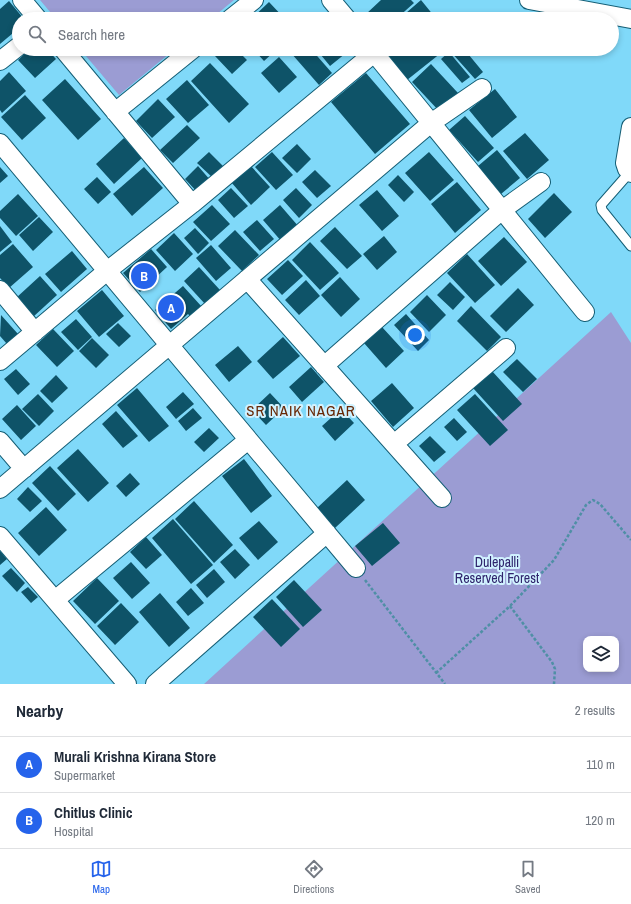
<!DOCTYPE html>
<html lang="en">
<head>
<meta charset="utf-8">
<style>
	body { margin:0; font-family:"Archivo Narrow",sans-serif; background:#f6f6f7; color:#1f2937 }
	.controls { position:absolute; right:12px; bottom:12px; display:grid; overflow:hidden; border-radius:8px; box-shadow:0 2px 6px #0003 }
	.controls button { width:36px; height:36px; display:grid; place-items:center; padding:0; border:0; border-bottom:1px solid #e0e1e3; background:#fff; color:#1f2937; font:20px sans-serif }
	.you { position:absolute; left:415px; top:335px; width:14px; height:14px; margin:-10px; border:3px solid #fff; border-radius:50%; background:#1a73e8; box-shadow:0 0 0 6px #1a73e833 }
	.badge { display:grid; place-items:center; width:26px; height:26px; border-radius:50%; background:#2563eb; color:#fff; font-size:13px; font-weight:700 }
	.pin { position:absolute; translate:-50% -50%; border:2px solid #fff; box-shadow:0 1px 4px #0006 }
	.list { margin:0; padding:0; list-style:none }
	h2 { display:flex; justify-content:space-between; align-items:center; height:52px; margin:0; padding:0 16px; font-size:17px }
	h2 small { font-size:13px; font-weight:400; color:#747a83 }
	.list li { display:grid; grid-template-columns:26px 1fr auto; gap:12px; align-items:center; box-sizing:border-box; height:56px; padding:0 16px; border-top:1px solid #e0e1e3 }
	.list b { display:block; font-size:15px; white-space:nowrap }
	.list p { margin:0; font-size:13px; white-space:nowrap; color:#747a83 }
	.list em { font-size:13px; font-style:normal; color:#747a83 }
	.icon { flex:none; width:22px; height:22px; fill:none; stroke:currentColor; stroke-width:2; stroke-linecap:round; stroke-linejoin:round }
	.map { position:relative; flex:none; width:631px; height:684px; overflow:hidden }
	.search { position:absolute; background:#fff; box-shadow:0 2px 6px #0003; left:12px; right:12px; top:12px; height:44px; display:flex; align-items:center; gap:10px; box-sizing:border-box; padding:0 14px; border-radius:22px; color:#747a83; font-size:15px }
	.sheet { height:164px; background:#fff }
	nav { display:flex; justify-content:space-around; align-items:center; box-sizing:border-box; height:56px; border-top:1px solid #e0e1e3; background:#fff; font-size:11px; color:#747a83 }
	nav a { display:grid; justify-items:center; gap:2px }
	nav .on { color:#2563eb }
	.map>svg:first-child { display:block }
	.green { fill:#9b9cd3; fill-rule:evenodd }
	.building { fill:#0e5368 }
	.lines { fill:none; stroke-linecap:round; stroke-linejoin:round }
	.service-casing { stroke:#145e75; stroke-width:11 }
	.minor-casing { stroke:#145e75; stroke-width:20 }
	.path { stroke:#4f8fa5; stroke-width:2.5; stroke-dasharray:3 2; stroke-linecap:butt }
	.service { stroke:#fff; stroke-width:9 }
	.minor { stroke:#fff; stroke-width:18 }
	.labels { text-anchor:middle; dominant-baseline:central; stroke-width:4; stroke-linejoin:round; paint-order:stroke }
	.park-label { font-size:14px; fill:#2f246c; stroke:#d1f2ff }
	.neighbourhood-label { font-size:15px; letter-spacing:1px; fill:#682907; stroke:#d1f2ff }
</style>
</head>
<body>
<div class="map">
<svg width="631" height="684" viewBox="0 0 631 684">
	<rect width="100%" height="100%" fill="#80d9f9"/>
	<!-- green -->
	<path class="green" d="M40,0H234L211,19H56Z
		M80,49H175L119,95Z
		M611,312L631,343V684H204ZM586,639H616V669H586Z"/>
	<!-- building -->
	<path class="building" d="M381,0H411L414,3L396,19H370L366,14Z
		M421,0L434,16L430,19H399Z
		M9,1L24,19H19V28L0,44V9Z
		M269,2L285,19H251Z
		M30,49H47L56,59L35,78L18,60Z
		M222,49H236L247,60L232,74L215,56Z
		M253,49H273L275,51L264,61Z
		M295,49H311L332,73L319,85L291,53Z
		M316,49H351L330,66Z
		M399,49H446L407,80L389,57Z
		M454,49H464L483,72L475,79L451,52Z
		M449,52L470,77L462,83L441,59Z
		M279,57L297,77L279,93L261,73Z
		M210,63L249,104L229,123L191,81Z
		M431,64L458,93L439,111L412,82Z
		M9,72L26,91L2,113L0,110V81Z
		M366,73L410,124L375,154L331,102Z
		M65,79L101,119L78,140L42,100Z
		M187,80L209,105L188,123L166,99Z
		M495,89L517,117L492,138L469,110Z
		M25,95L46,118L22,140L1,117Z
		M158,99L175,117L152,138L136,121Z
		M465,116L494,148L478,162L449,130Z
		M187,125L200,138L173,163L160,150Z
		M525,133L549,160L527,179L503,151Z
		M124,138L142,158L114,184L96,164Z
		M297,144L311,159L297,173L282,158Z
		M497,150L520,178L501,194L478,166Z
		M209,152L224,167L213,178L197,163Z
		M272,152L293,175L276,190L255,167Z
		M429,152L454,180L430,201L405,173Z
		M250,165L270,187L251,205L231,182Z
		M198,166L211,181L198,193L185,179Z
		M0,167L8,176L0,183Z
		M144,167L163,188L132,216L113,194Z
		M315,170L331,186L317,198L302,182Z
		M398,175L414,192L404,202L388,185Z
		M97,177L111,192L98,204L84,189Z
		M457,182L481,210L455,233L431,204Z
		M231,188L248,206L234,218L218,200Z
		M296,188L312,205L299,218L283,200Z
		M377,190L399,216L382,231L359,205Z
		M554,193L572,212L545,238L528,219Z
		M18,194L38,216L16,236L0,218V211Z
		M212,205L230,224L211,241L193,222Z
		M280,205L299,227L282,242L263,220Z
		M39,217L53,232L33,251L19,235Z
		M257,220L274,239L260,251L243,232Z
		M0,226L12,242L0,252Z
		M335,227L362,256L347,269L320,241Z
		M195,228L209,243L198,254L184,238Z
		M235,230L259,255L242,271L218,246Z
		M174,233L193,254L175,271L156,250Z
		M384,236L397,252L377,270L363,254Z
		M504,237L527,262L501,286L478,261Z
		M310,242L339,273L320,290L292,260Z
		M13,244L33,267L9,288L0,278V255Z
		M211,245L231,268L216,281L196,258Z
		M151,249L167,267L140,292L123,273Z
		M72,251L87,269L61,292L45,274Z
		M467,254L495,285L475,303L447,273Z
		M288,260L303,276L282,295L267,279Z
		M199,267L220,290L205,304L184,281Z
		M40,276L57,295L33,317L16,298Z
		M340,277L360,299L341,317L321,295Z
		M306,280L320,296L299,315L285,300Z
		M450,282L465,297L453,310L437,295Z
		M183,286L202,307L191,317L188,314L171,329L155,310Z
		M518,288L534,305L506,332L490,316Z
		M102,290L124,316L99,337L77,311Z
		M427,295L446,315L429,332L410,312Z
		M471,306L501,337L487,351L457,321Z
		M406,314L429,340L418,351L394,325Z
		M1,315L18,334L7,344L0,336Z
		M76,319L92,337L78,350L61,332Z
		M118,323L131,336L119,347L106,334Z
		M382,327L404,351L386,368L364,343Z
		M53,329L74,351L57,367L36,345Z
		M283,337L300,356L273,379L257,361Z
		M92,338L109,355L96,368L79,351Z
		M238,346L252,362L229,382L215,365Z
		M517,359L537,379L523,392L503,372Z
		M311,367L324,382L302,402L289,387Z
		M16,369L30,384L18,395L4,379Z
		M492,371L522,404L503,421L473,388Z
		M56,375L68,388L52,403L40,391Z
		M392,383L414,408L393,427L371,401Z
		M137,388L169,426L149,442L117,405Z
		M183,392L194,404L176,419L166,407Z
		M270,393L284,408L266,425L252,410Z
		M38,394L54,411L39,426L22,409Z
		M475,394L508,430L490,446L457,410Z
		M17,405L36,426L21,440L2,419Z
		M193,408L202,418L186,431L178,421Z
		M341,409L354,423L335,441L322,426Z
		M116,411L138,436L123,448L102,424Z
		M454,418L467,432L457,441L444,427Z
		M209,428L219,438L204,452L194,442Z
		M430,436L446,452L434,462L419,446Z
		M78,449L109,483L88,502L57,468Z
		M244,459L272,496L251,513L222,476Z
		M50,466L76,494L58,511L32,483Z
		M130,473L140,484L126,497L116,486Z
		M347,480L365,500L335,528L317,508Z
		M28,487L42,501L30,512L17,499Z
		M194,501L233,545L214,563L175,519Z
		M46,507L67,530L39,556L18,533Z
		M173,519L213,565L191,584L152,538Z
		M259,521L278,542L258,560L239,538Z
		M383,523L400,543L372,566L355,546Z
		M146,537L162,555L146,569L130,552Z
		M235,549L250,565L235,579L220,562Z
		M0,551L7,559L0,565Z
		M131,562L150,583L132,599L113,578Z
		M11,568L25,583L17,592L2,576Z
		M214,569L225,582L207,598L196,585Z
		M97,578L119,601L95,624L73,601Z
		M294,580L322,610L303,627L276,597Z
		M28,587L38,597L31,603L21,592Z
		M191,588L204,603L188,616L176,602Z
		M160,593L190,628L169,647L139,612Z
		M272,599L300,629L281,647L253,617Z
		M121,603L139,622L115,645L97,626Z"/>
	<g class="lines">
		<!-- service casing -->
		<g class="service-casing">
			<path id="service" d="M630,172L601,205L602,210L631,246"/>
		</g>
		<!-- minor casing -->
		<g class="minor-casing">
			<path id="minor" d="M22,0L38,19
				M331,0L347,19
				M529,0L631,19
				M230,19L254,0
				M63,49L192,204
				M371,49L585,312
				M0,61L19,46
				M115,112L193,49
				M631,127L625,163L627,169L631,173
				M0,143L356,568
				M247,279L442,498
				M0,290L35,332
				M0,361L107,271L192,204L374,53
				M324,366L502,210L541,182
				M0,441L24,469
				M394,444L506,348
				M0,489L431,123L482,88
				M0,536L127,684
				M55,600L248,440
				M155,684L327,533"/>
		</g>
		<!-- path -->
		<path class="path" d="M365,580L445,684
			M510,606L552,662L555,669L554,684
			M436,673L510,606L535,580L554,560L586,505L593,500L600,504L631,540"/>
		<!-- service -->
		<use href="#service" class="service"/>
		<!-- minor -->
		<use href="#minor" class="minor"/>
	</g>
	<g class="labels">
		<!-- park labels -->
		<g class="park-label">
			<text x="497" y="562">Dulepalli<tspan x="497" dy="16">Reserved Forest</tspan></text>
		</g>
		<!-- neighbourhood labels -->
		<g class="neighbourhood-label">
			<text x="301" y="410">SR NAIK NAGAR</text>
		</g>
	</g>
</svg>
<div class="controls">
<button><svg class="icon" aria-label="layers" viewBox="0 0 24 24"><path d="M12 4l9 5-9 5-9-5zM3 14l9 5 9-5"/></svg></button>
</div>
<div class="you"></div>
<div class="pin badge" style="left:171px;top:308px">A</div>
<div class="pin badge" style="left:144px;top:276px">B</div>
<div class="search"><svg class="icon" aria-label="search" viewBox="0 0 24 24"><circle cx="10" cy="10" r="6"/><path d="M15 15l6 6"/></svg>Search here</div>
</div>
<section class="sheet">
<h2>Nearby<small>2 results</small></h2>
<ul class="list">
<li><span class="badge">A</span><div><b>Murali Krishna Kirana Store</b><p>Supermarket</p></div><em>110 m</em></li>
<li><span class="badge">B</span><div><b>Chitlus Clinic</b><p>Hospital</p></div><em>120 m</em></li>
</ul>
</section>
<nav>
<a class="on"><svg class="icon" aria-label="map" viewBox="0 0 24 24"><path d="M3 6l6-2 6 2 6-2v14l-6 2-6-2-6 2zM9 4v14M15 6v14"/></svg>Map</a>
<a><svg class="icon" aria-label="directions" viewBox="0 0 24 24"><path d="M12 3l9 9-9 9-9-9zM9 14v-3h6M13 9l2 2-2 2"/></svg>Directions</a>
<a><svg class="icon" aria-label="saved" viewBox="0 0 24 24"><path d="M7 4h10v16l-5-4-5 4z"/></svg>Saved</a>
</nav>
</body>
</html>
